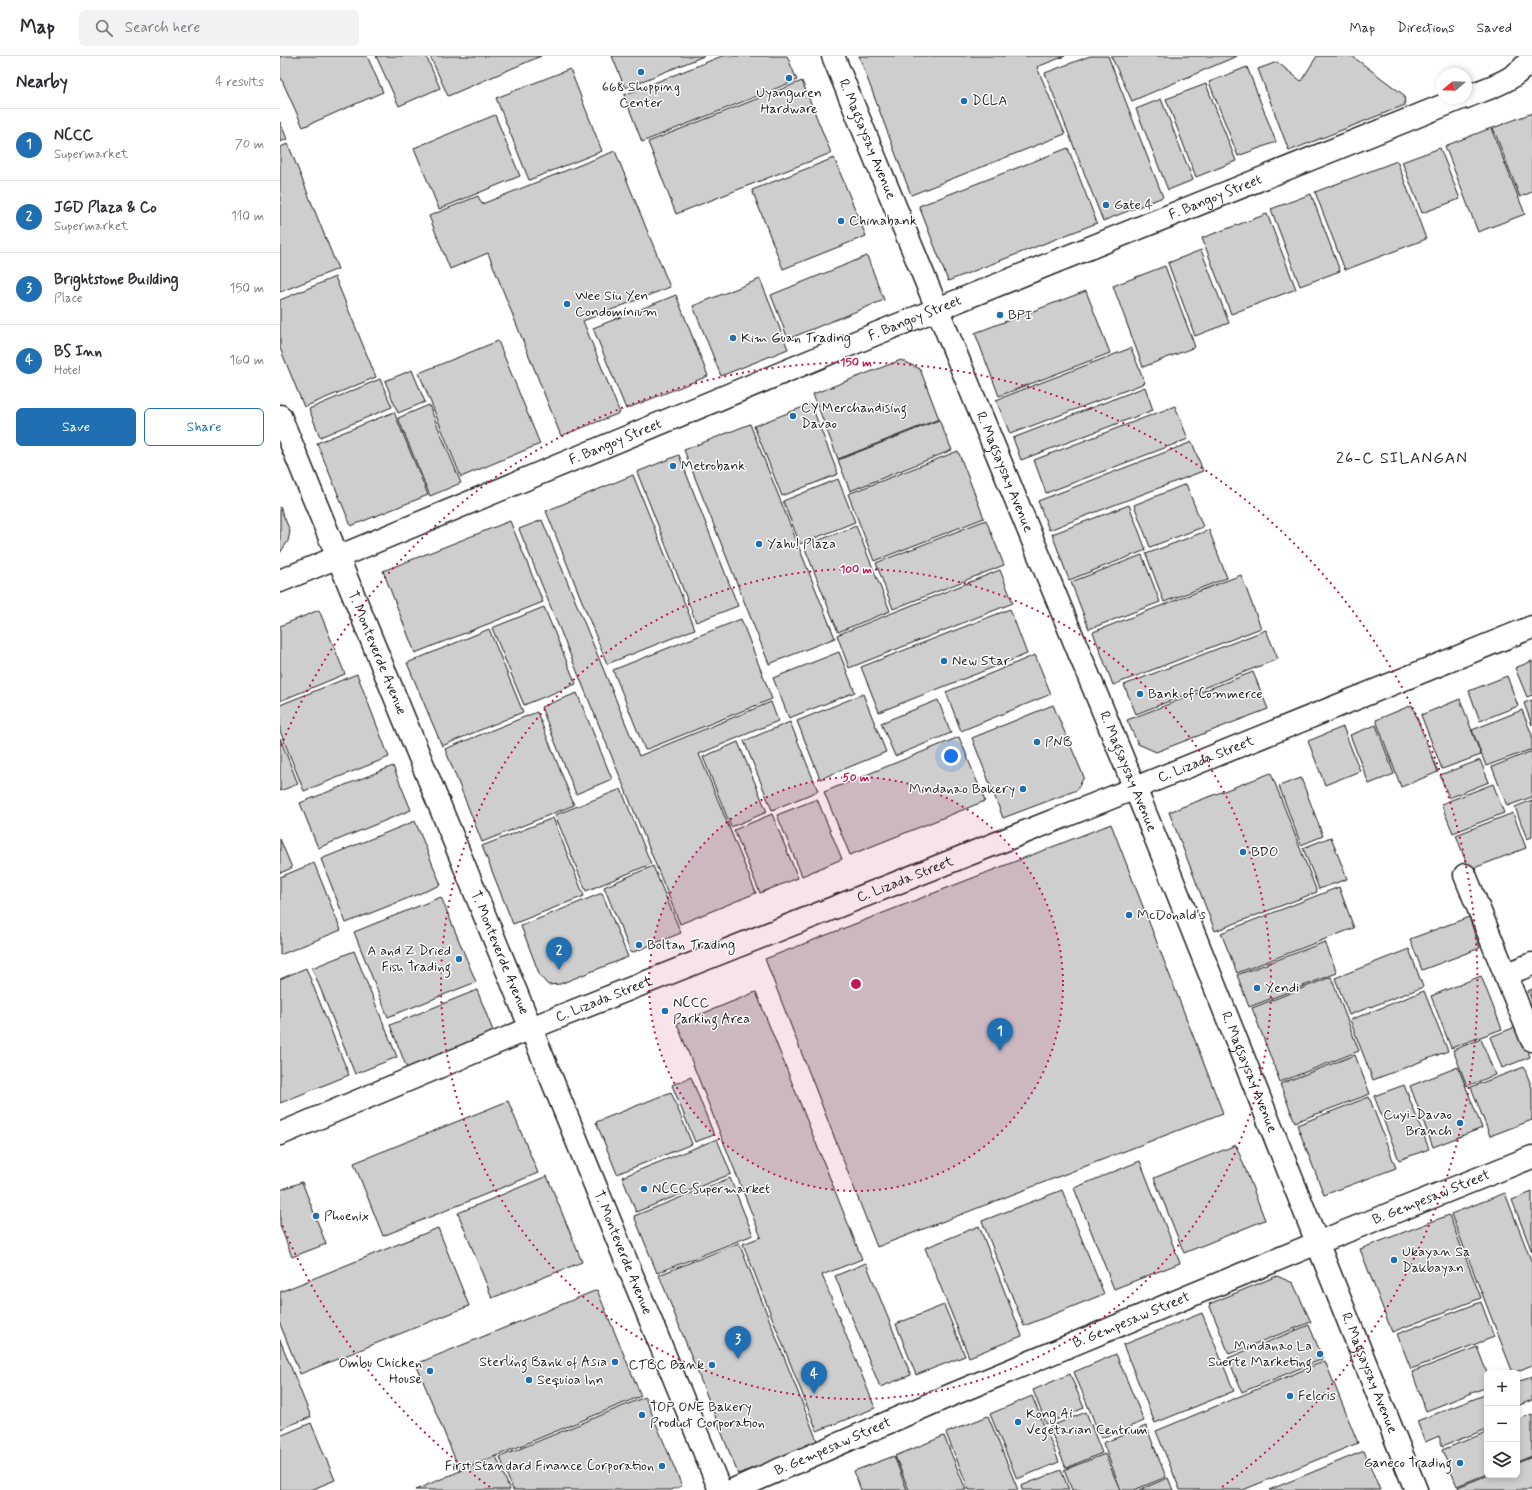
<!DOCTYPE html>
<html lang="en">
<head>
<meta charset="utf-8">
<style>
	body { margin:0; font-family:Mynerve,sans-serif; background:#f2f2f3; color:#2b2b33 }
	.controls { position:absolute; right:12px; bottom:12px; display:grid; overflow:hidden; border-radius:6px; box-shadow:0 2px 6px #0003 }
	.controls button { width:36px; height:36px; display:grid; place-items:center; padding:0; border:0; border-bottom:1px solid #e1e1e2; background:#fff; color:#2b2b33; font:20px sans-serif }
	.compass { position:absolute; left:1156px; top:12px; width:36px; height:36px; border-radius:50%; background:#fff; box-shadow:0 2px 6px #0003; rotate:251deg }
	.you { position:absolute; left:671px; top:700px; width:14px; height:14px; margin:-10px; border:3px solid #fff; border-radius:50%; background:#1a73e8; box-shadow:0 0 0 6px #1a73e833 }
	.badge { display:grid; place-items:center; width:26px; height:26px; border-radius:50%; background:#1f6fb2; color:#fff; font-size:13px; font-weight:700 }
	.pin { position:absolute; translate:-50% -33px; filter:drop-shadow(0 1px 2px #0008) }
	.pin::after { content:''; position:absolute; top:21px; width:14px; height:12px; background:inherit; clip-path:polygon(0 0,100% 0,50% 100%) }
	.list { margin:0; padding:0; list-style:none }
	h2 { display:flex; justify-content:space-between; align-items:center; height:52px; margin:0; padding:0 16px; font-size:17px }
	h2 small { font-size:13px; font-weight:400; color:#7c7c81 }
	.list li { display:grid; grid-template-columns:26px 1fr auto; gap:12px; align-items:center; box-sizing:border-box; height:72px; padding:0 16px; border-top:1px solid #e1e1e2 }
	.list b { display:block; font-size:15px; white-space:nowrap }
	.list p { margin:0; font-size:13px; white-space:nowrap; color:#7c7c81 }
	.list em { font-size:13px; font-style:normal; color:#7c7c81 }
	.actions { display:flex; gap:8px; padding:12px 16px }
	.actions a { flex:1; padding:9px 0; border:1px solid #1f6fb2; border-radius:6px; text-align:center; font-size:14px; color:#1f6fb2 }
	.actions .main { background:#1f6fb2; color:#fff }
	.icon { flex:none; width:22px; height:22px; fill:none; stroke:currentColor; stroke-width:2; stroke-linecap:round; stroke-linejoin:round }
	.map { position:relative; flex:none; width:1252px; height:1434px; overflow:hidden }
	header { display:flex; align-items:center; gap:24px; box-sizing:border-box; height:56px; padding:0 20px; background:#fff; border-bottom:1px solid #e1e1e2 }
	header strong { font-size:19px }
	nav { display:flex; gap:22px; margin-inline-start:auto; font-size:14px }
	.search { width:280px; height:36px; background:#f2f2f3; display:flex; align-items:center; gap:10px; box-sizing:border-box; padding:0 14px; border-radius:6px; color:#7c7c81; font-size:15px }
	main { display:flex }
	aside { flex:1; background:#fff }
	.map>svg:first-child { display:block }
	.building { fill:#cecece; stroke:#1c1c1c }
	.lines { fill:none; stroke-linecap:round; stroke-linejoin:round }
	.minor-casing { stroke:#1c1c1c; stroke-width:25 }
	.major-casing { stroke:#1c1c1c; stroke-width:25 }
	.minor { stroke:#fff; stroke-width:22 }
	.major { stroke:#fff; stroke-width:22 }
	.ring { fill:none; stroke:#c2185b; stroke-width:2; stroke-dasharray:2 4 }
	.poi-dot { fill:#1f6fb2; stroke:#fff; stroke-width:1.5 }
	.labels { text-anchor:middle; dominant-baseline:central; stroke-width:3; stroke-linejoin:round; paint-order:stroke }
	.poi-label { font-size:14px; fill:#1c1c1c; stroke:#fff; text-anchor:start }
	.street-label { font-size:14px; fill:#1c1c1c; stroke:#fff }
	.quarter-label { font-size:16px; letter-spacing:1px; fill:#1c1c1c; stroke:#fff }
	.centre { fill:#c2185b; stroke:#fff; stroke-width:2 }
	.ring-label { font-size:12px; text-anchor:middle; font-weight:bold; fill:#c2185b; stroke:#fff; stroke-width:3; stroke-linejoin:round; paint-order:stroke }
</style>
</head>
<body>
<header>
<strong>Map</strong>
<div class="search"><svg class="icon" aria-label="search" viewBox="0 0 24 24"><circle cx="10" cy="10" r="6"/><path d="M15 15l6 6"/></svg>Search here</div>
<nav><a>Map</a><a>Directions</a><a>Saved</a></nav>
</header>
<main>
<aside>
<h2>Nearby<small>4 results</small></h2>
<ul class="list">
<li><span class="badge">1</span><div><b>NCCC</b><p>Supermarket</p></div><em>70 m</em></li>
<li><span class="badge">2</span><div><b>JGD Plaza &amp; Co</b><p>Supermarket</p></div><em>110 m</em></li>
<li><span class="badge">3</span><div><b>Brightstone Building</b><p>Place</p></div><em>150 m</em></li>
<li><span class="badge">4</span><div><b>BS Inn</b><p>Hotel</p></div><em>160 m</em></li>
</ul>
<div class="actions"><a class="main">Save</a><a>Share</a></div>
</aside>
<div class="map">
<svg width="1252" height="1434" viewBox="0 0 1252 1434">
	<rect width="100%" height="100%" fill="#fff"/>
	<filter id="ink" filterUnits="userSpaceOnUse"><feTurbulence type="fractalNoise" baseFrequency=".025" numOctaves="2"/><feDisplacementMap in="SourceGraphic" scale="8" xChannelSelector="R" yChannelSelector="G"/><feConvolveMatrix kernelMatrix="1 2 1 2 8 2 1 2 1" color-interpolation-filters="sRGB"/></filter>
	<g filter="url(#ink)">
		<!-- building -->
		<path class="building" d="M0,0H87L103,36L23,71L0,20Z
			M96,0H146L160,32L119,50Z
			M150,0H261L168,40Z
			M332,0H424L345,32Z
			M442,0H507L517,24L362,86L344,39Z
			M579,0H785L757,11L785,78L631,139Z
			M810,0H828L883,141L823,165L765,17Z
			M831,0H957L852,45Z
			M1037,0H1072L1124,39L1125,49L1009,95L978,13L997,6L1021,25Z
			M967,11L996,86L958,100L929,26Z
			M290,13L322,95L249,124L216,42Z
			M522,25L551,97L396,158L368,86Z
			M926,28L956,105L916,121L886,43Z
			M881,43L913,124L888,134L856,53Z
			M1252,57V136L1240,141L1213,72Z
			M215,59L240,120L159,153L134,92Z
			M0,66L7,83L0,86Z
			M1211,72L1245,158L1198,176L1165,90Z
			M8,88L58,213L0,236V91Z
			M788,92L817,167L668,225L639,150Z
			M1160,92L1180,143L1142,157L1122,106Z
			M335,95L390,231L303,265L340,357L281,380L208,197L170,213L149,160L198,140L202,148Z
			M554,102L586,180L503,213L472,134Z
			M1117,105L1146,183L1065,214L1035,136Z
			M1031,138L1060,215L1020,230L991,153Z
			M987,158L1016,233L951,258L922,182Z
			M921,194L949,267L915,280L888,207Z
			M587,200L604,244L508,283L491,239Z
			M885,210L915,291L863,311L833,230Z
			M55,221L96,321L24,351L0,292V244Z
			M480,223L508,293L441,320L413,250Z
			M806,235L830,297L719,340L695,277Z
			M396,239L428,320L346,353L313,272Z
			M218,285L260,388L181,421L139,317Z
			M851,292L865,327L730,378L716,344Z
			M621,304L640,313L659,363L558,403L533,338Z
			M132,314L145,346L118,357L105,325Z
			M100,323L112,351L40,381L29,353Z
			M865,331L873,354L741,404L733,382Z
			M531,348L558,418L502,440L474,370Z
			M149,349L181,427L150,440L118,362Z
			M895,350L908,383L766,437L754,404Z
			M114,356L148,439L71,470L37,387Z
			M659,364L672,394L570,435L558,404Z
			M470,368L555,582L489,608L404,394Z
			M912,386L923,415L769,474L758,445Z
			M678,395L704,462L594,505L568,438Z
			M399,399L458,550L416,566L357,416Z
			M353,419L415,573L327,608L266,455Z
			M558,423L575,466L520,488L503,445Z
			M906,428L923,471L870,491L854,449Z
			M849,449L866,494L789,524L772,478Z
			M0,451L10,475L8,485L0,497Z
			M262,464L359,700L491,646L498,665L419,698L476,837L400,868L239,473Z
			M706,464L724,509L613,553L596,507Z
			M230,465L263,546L135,597L103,515Z
			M576,470L610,555L558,576L524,490Z
			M929,474L947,522L884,546L866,498Z
			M862,499L880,546L809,573L791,526Z
			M720,514L733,547L569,612L557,579Z
			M961,519L981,572L833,629L813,576Z
			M264,551L296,628L244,649L212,572Z
			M730,553L747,598L599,656L581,611Z
			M39,554L65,618L0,645V570Z
			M461,563L492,643L365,694L333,614Z
			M209,573L243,656L162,690L127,607Z
			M986,574L998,603L856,658L844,629Z
			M559,596L575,636L509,662L493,622Z
			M755,599L771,638L681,675L666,636Z
			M1252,605V639L1247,641L1235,612Z
			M973,616L988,653L876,696L858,688L847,664Z
			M77,618L109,701L24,735L0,675V649Z
			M1227,620L1238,650L1200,665L1189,635Z
			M297,637L332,723L296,738L261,651Z
			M583,638L606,696L540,723L517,665Z
			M1180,643L1201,699L1162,713L1141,659Z
			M658,644L671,677L615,700L601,667Z
			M1252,644V669L1244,647Z
			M773,649L804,721L797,734L723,762L692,682Z
			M1132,649L1158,716L1121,731L1096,664Z
			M1242,654L1252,679V693L1206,710L1192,674Z
			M257,656L294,749L202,786L165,693Z
			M510,666L538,735L492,754L464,685Z
			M1096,669L1114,718L1089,728L1070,679Z
			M1063,671L1080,715L1045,729L1028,685Z
			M679,681L705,745L570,799L544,736Z
			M0,682L18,728L0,735Z
			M458,686L487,756L451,771L423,701Z
			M1252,695V741L1227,750L1212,711Z
			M1200,704L1209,726L1169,742L1160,719Z
			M113,710L131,754L38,792L20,747Z
			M991,717L1037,836L935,875L889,756Z
			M1021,722L1043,780L1021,789L999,730Z
			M1213,728L1224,757L1173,777L1161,748Z
			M341,733L371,808L306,835L275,759Z
			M537,743L562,803L522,820L497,759Z
			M1252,744V781L1247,783L1235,751Z
			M1233,757L1246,792L1189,814L1176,779Z
			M492,758L518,822L480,837L454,774Z
			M273,762L304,840L233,868L202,790Z
			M135,765L161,829L66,867L41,803Z
			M831,768L943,1057L597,1191L485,903Z
			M1051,781L1067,823L1039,833L1023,792Z
			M0,783L12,812L0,817Z
			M34,807L61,874L0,899V821Z
			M373,810L401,877L351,897L324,831Z
			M1059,831L1074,872L957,917L941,877Z
			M322,837L348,901L280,928L268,929L260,920L241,870Z
			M161,841L196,926L108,961L74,876Z
			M1189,861L1200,892L1142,914L1130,883Z
			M1045,886L1057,917L969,951L957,919Z
			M1129,893L1143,931L1069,959L1055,922Z
			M74,895L117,1001L75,1018L32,912Z
			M26,912L69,1019L0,1047V923Z
			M1201,920L1222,973L1171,992L1151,940Z
			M1051,921L1079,995L1000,1026L972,952Z
			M1252,933V945L1248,935Z
			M197,934L215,980L128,1015L110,969Z
			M1144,935L1168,995L1093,1024L1070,964Z
			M476,936L582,1203L542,1219L595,1352L537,1375L463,1188L481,1181L397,968Z
			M1238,970L1250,1001L1222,1012L1210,981Z
			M1201,983L1215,1019L1187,1030L1173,994Z
			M1075,999L1090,1038L1015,1066L1000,1028Z
			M1178,1011L1202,1072L1153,1091L1130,1030Z
			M1244,1011L1252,1032V1064L1210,1080L1191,1031Z
			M411,1021L434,1079L415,1086L392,1029Z
			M1124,1029L1149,1093L1119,1104L1094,1040Z
			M391,1036L412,1088L337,1118L316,1066Z
			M1089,1041L1116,1112L1044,1139L1017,1069Z
			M228,1045L258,1117L103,1180L74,1107Z
			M437,1083L451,1118L356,1156L342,1121Z
			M956,1089L985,1164L904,1197L874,1122Z
			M860,1105L900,1207L834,1233L794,1132Z
			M267,1120L302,1206L212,1242L178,1157Z
			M450,1122L473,1179L377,1217L354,1160Z
			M22,1126L46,1188L12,1201L0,1169V1134Z
			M782,1134L824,1238L744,1270L702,1165Z
			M1252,1136V1196L1232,1144Z
			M1225,1137L1252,1207V1309L1233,1317L1171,1158Z
			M1169,1159L1201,1242L1112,1276L1080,1193Z
			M699,1170L742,1280L689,1301L645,1192Z
			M158,1172L189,1250L20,1318L0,1268V1236Z
			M459,1187L538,1387L458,1418L379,1219Z
			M586,1207L631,1319L600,1331L555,1220Z
			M997,1220L1013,1227L1031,1266L949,1298L929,1248Z
			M317,1234L361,1340L180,1415L136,1308Z
			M1201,1246L1214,1281L1131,1313L1117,1278Z
			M664,1249L685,1300L636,1319L616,1268Z
			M922,1257L954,1335L875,1367L843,1289Z
			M1029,1269L1043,1303L962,1336L948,1302Z
			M0,1284L31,1361L0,1373Z
			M1197,1291L1207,1317V1331L1146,1355L1132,1316Z
			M836,1298L864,1365L821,1382L794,1316Z
			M1045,1305L1078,1387L963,1434H900L876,1375Z
			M790,1318L804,1352L766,1368L753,1334Z
			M1252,1321V1344L1237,1350V1326Z
			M1207,1338V1373L1162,1390L1159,1380L1145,1386L1137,1365Z
			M752,1340L779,1406L737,1423L710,1358Z
			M365,1341L402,1430L391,1434H233L220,1401Z
			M806,1356L822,1397L786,1412L769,1371Z
			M1252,1358V1400L1237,1406V1364Z
			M708,1360L738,1434H689L666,1377Z
			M31,1367L55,1424L31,1434H0V1380Z
			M866,1370L886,1421L854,1434H841L823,1387Z
			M1207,1376V1418L1177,1430L1162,1394Z
			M664,1380L686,1434H629L615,1400Z
			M1084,1395L1100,1434H989Z
			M825,1398L840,1434H792L784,1414Z
			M216,1400L230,1434H135Z
			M614,1400L627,1434H581L574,1415Z
			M1252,1401V1434H1179L1178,1431L1208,1419H1237V1407Z
			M781,1414L789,1434H742L741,1430Z
			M888,1422L893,1434H859Z"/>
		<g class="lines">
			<!-- minor casing -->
			<g class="minor-casing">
				<g id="minor">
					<path d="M1186,41C1210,31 1239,24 1252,0"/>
					<path id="s1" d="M0,360L440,1434"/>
					<path id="s2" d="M0,525L598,277L1182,42"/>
					<path d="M1185,819L1252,984"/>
					<path d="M1225,919L1252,908"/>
					<path id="s3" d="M0,1078L251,972L828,743L1252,571"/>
					<path id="s4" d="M453,1434L671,1339L1037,1187L1252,1101"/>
				</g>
			</g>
			<!-- major casing -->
			<g class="major-casing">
				<g id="major">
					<path id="s5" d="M553,0L880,793L1136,1434"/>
				</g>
			</g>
			<!-- minor -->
			<use href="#minor" class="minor"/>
			<!-- major -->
			<use href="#major" class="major"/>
		</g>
	</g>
	<!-- distance rings -->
	<circle cx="576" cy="928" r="207" fill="#c2185b" fill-opacity=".12"/>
	<g class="ring">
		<circle cx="576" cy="928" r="207"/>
		<circle cx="576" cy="928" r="415"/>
		<path d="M210 1431A622 622 0 0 1 1 1166M1 690A622 622 0 1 1 942 1431"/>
	</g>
	<!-- markers -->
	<g class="poi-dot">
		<circle cx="361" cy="16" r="4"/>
		<circle cx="509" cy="22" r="4"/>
		<circle cx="684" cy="45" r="4"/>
		<circle cx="826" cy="149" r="4"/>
		<circle cx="561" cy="165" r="4"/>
		<circle cx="287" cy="248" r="4"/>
		<circle cx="720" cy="259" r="4"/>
		<circle cx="453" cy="282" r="4"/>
		<circle cx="513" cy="360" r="4"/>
		<circle cx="393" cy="410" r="4"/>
		<circle cx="479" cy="488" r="4"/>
		<circle cx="664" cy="605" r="4"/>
		<circle cx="860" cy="638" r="4"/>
		<circle cx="757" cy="686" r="4"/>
		<circle cx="743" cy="733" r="4"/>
		<circle cx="963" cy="796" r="4"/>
		<circle cx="849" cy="859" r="4"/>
		<circle cx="359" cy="889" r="4"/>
		<circle cx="179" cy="903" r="4"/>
		<circle cx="977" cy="932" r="4"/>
		<circle cx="385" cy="955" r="4"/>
		<circle cx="1180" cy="1067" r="4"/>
		<circle cx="364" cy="1133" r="4"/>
		<circle cx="36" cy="1160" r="4"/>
		<circle cx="1114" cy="1204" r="4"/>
		<circle cx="1040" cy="1298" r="4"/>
		<circle cx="335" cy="1306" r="4"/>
		<circle cx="432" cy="1309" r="4"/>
		<circle cx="150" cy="1315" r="4"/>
		<circle cx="249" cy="1324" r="4"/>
		<circle cx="1010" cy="1340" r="4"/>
		<circle cx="362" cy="1359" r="4"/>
		<circle cx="738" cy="1366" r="4"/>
		<circle cx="1180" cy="1407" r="4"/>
		<circle cx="382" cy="1410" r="4"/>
	</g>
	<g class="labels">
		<!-- poi labels -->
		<g class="poi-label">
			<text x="361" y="31" text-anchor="middle">668 Shopping<tspan x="361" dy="16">Center</tspan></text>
			<text x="509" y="37" text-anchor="middle">Uyanguren<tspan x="509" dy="16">Hardware</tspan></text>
			<text x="692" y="45">DCLA</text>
			<text x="834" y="149">Gate 4</text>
			<text x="569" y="165">Chinabank</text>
			<text x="295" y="240">Wee Siu Yen<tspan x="295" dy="16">Condominium</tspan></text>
			<text x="728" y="259">BPI</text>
			<text x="461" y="282">Kim Guan Trading</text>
			<text x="521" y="352">CY Merchandising<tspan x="521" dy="16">Davao</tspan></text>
			<text x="401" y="410">Metrobank</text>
			<text x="487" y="488">Yahu! Plaza</text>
			<text x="672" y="605">New Star</text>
			<text x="868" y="638">Bank of Commerce</text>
			<text x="765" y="686">PNB</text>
			<text x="735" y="733" text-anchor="end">Mindanao Bakery</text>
			<text x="971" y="796">BDO</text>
			<text x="857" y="859">McDonald's</text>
			<text x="367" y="889">Boltan Trading</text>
			<text x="171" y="895" text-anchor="end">A and Z Dried<tspan x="171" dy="16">Fish Trading</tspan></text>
			<text x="985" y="932">Yendi</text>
			<text x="393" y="947">NCCC<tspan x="393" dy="16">Parking Area</tspan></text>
			<text x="1172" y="1059" text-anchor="end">Cuyi-Davao<tspan x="1172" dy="16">Branch</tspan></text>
			<text x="372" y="1133">NCCC Supermarket</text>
			<text x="44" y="1160">Phoenix</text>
			<text x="1122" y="1196">Ukayan Sa<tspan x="1122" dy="16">Dakbayan</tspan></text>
			<text x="1032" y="1290" text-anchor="end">Mindanao La<tspan x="1032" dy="16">Suerte Marketing</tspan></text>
			<text x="327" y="1306" text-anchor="end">Sterling Bank of Asia</text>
			<text x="142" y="1307" text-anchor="end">Ombu Chicken<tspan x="142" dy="16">House</tspan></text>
			<text x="424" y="1309" text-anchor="end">CTBC Bank</text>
			<text x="257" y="1324">Sequioa Inn</text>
			<text x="1018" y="1340">Felcris</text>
			<text x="370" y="1351">TOP ONE Bakery<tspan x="370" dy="16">Product Corporation</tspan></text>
			<text x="746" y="1358">Kong Ai<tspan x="746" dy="16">Vegetarian Centrum</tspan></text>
			<text x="1172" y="1407" text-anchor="end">Ganeco Trading</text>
			<text x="374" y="1410" text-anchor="end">First Standard Finance Corporation</text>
		</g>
		<!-- street labels -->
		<g class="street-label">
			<text stroke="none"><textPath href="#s5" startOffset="90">R. Magsaysay Avenue</textPath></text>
			<text stroke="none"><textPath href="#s2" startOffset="1011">F. Bangoy Street</textPath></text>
			<text stroke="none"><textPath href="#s2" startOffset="687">F. Bangoy Street</textPath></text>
			<text stroke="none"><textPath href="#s2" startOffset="363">F. Bangoy Street</textPath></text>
			<text stroke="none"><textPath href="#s5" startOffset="450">R. Magsaysay Avenue</textPath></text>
			<text stroke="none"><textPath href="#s1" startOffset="256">T. Monteverde Avenue</textPath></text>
			<text stroke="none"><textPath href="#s3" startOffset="999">C. Lizada Street</textPath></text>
			<text stroke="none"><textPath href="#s5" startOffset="774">R. Magsaysay Avenue</textPath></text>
			<text stroke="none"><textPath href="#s3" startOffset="675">C. Lizada Street</textPath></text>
			<text stroke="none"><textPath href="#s1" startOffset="580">T. Monteverde Avenue</textPath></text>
			<text stroke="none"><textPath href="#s3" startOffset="351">C. Lizada Street</textPath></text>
			<text stroke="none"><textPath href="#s5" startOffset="1098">R. Magsaysay Avenue</textPath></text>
			<text stroke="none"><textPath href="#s4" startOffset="757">B. Gempesaw Street</textPath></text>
			<text stroke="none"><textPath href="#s1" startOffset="904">T. Monteverde Avenue</textPath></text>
			<text stroke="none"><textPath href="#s4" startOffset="433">B. Gempesaw Street</textPath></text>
			<text stroke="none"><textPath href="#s5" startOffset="1422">R. Magsaysay Avenue</textPath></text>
			<text stroke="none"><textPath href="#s4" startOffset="109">B. Gempesaw Street</textPath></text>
		</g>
		<!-- quarter labels -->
		<g class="quarter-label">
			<text x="1122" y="402">26-C SILANGAN</text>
		</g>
	</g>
	<circle cx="576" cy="928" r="6" class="centre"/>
	<g class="ring-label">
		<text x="576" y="310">150 m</text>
		<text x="576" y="517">100 m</text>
		<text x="576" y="725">50 m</text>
	</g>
</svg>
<div class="controls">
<button>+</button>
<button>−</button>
<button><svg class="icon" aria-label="layers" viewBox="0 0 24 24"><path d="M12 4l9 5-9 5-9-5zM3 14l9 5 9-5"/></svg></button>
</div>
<svg class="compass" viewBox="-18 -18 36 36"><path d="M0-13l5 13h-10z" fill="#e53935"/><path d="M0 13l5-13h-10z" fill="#7c7c81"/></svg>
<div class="you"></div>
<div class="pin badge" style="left:720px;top:995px">1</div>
<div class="pin badge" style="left:279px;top:914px">2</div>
<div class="pin badge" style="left:458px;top:1303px">3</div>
<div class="pin badge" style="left:534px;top:1338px">4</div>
</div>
</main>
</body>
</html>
